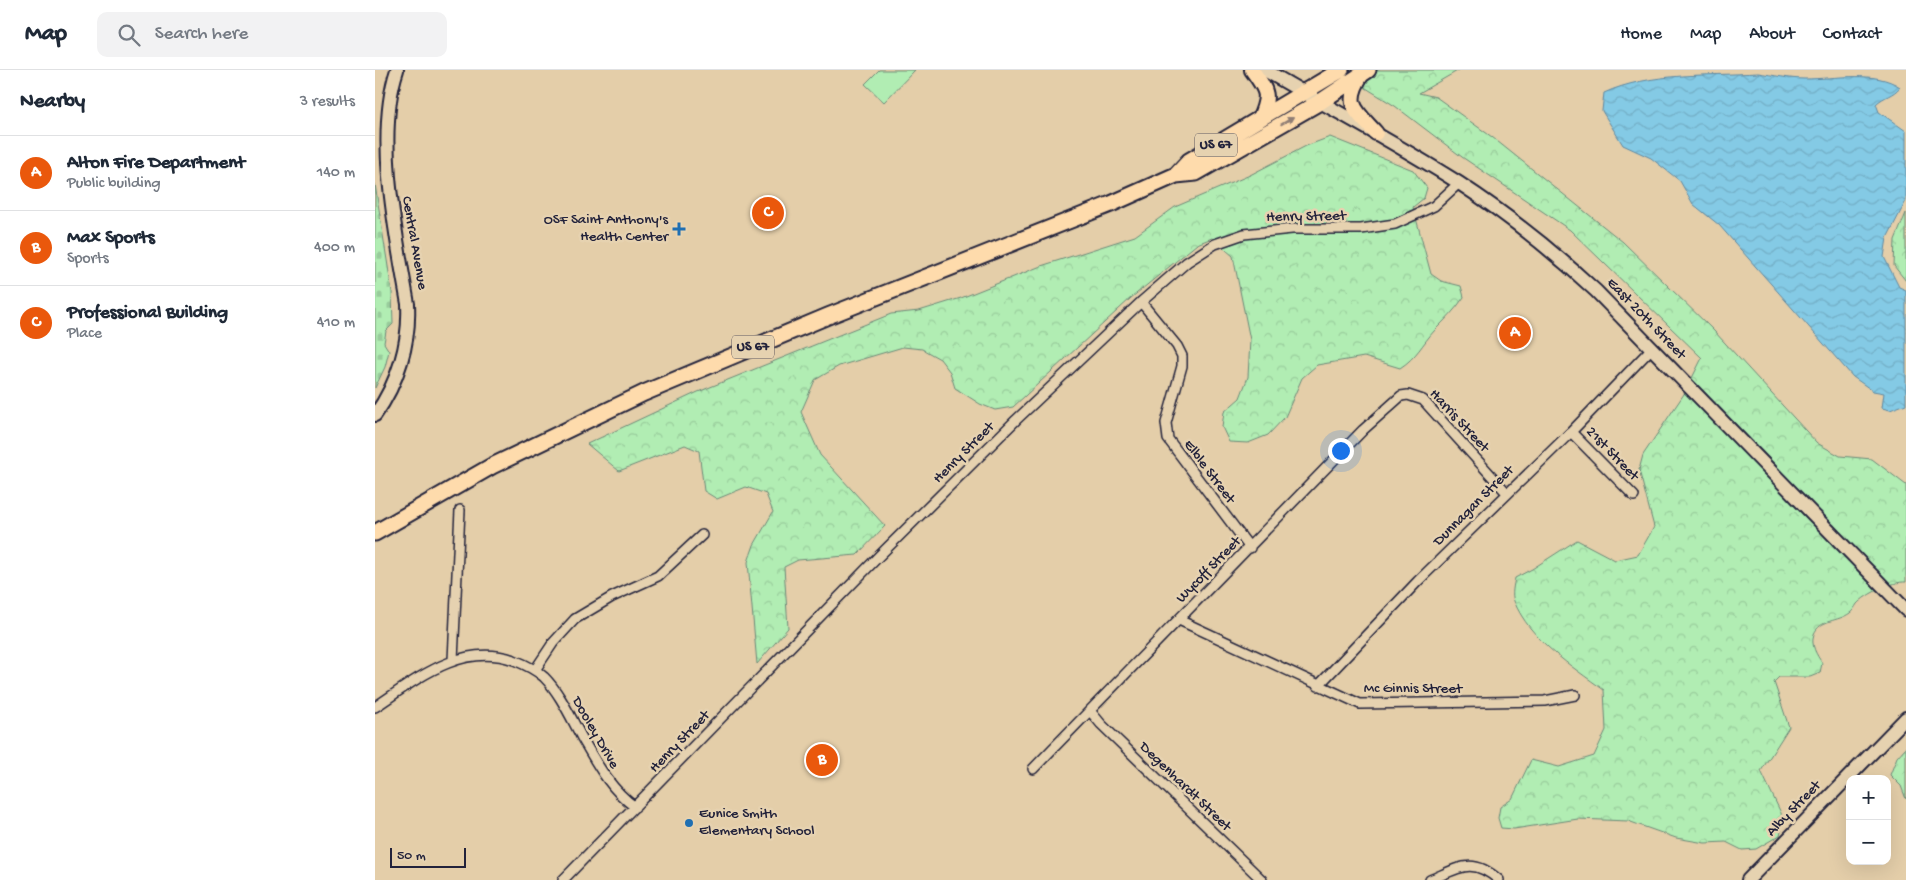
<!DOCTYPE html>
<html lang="en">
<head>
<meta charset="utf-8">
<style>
	body { margin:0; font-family:"Gochi Hand",sans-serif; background:#f2f2f3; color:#1f2937 }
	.controls { position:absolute; right:15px; bottom:15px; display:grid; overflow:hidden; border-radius:10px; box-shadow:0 5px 20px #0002 }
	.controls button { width:45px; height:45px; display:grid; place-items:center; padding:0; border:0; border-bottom:1px solid #e0e1e3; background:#fff; color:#1f2937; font:25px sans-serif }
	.scale { position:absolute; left:15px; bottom:12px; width:76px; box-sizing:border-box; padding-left:5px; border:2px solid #22223b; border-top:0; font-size:14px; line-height:18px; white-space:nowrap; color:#22223b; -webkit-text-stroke:4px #e6d2b0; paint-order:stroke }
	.you { position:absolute; left:965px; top:380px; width:18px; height:18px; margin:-12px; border:4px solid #fff; border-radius:50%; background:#1a73e8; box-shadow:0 0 0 8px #1a73e833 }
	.badge { display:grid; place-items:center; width:32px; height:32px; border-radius:50%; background:#ea580c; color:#fff; font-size:16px; font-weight:700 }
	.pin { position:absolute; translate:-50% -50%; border:2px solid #fff; box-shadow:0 1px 5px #0006 }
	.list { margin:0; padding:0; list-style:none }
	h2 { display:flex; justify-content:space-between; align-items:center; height:65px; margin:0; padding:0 20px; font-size:21px }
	h2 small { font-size:16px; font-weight:400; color:#747a83 }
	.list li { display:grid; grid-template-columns:32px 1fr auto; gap:15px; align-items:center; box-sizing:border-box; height:75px; padding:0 20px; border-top:1px solid #e0e1e3 }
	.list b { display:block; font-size:19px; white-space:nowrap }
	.list p { margin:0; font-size:16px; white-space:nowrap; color:#747a83 }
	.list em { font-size:16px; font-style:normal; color:#747a83 }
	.icon { flex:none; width:28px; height:28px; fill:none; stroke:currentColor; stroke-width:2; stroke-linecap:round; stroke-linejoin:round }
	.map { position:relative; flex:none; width:1531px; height:810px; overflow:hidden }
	header { display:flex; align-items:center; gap:30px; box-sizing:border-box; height:70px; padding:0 25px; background:#fff; border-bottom:1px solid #e0e1e3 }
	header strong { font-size:24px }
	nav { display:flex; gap:28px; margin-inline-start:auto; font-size:18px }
	.search { width:350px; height:45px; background:#f2f2f3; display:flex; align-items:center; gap:12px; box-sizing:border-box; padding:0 18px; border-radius:10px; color:#747a83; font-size:19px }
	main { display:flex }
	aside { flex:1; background:#fff }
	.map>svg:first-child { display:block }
	.grass { fill:#b1edb3; stroke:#6a8877 }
	.forest { fill:url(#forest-crowns); stroke:#6a8877 }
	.cemetery { fill:url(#cemetery-stones); stroke:#6a8877 }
	.water { fill:url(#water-waves); stroke:#5d87a1 }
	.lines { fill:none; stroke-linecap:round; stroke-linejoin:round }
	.street-casing { stroke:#22223b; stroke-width:12 }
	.secondary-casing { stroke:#22223b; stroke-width:16 }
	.primary-casing { stroke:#22223b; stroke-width:18 }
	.highway-casing { stroke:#22223b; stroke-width:19 }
	.street { stroke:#e6d2b0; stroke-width:9 }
	.secondary { stroke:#e6d2b0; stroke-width:12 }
	.primary { stroke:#fedbac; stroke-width:14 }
	.highway { stroke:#fedbac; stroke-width:15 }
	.oneway { fill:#907e74 }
	.poi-dot { fill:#1f6fb2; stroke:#e6d2b0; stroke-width:2 }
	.labels { text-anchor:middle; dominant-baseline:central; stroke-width:5; stroke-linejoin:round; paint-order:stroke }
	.shield { fill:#e6d2b0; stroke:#5d575e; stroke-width:1 }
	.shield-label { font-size:14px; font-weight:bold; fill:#22223b }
	.street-label { font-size:15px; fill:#22223b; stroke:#e6d2b0 }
	.poi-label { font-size:15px; fill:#22223b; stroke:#e6d2b0; text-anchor:end }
</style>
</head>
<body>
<header>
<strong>Map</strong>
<div class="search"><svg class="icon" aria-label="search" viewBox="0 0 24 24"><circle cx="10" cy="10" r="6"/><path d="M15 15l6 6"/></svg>Search here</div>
<nav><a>Home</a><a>Map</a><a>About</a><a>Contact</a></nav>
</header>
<main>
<aside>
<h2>Nearby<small>3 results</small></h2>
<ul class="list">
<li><span class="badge">A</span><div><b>Alton Fire Department</b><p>Public building</p></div><em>140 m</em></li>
<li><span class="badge">B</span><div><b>Max Sports</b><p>Sports</p></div><em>400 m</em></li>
<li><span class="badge">C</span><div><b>Professional Building</b><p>Place</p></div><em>410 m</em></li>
</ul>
</aside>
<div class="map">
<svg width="1531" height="810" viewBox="0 0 1531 810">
	<defs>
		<pattern id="forest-crowns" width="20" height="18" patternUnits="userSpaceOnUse" patternTransform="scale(1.25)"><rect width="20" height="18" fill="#b1edb3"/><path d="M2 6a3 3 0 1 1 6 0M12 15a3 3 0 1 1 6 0" fill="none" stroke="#98cb9b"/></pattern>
		<pattern id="cemetery-stones" width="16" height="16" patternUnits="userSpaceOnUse" patternTransform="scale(1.25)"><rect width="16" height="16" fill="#b1edb3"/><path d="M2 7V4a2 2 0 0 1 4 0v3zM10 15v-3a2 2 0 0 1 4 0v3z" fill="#98cb9b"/></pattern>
		<pattern id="water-waves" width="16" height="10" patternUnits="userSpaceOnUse" patternTransform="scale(1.25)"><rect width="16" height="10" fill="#84cae5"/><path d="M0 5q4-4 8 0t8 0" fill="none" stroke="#72adc5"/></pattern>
	</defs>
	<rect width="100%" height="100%" fill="#e4cea9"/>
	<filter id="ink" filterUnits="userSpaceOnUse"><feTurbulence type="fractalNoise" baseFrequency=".02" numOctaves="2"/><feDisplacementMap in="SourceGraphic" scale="10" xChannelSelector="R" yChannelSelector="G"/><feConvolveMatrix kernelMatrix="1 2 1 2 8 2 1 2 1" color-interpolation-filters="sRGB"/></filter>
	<g filter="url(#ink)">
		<!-- grass -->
		<path class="grass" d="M504,0H540L509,32L490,14Z"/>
		<!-- forest -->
		<path class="forest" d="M962,0H1084L1044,23L1061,27L1117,67L1248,172L1339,261L1442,373L1465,386L1497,389L1531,415V512C1518,511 1491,524 1482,534C1480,537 1478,541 1475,543C1463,552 1445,549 1439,564C1435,575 1442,585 1447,593L1445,603L1435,607H1404L1399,612L1414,657L1386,701L1406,743L1408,751L1405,765L1381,779L1367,780L1351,772L1330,773L1301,768L1253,751L1203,749L1139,759L1126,758L1123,748L1125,737L1137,729L1156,690L1184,697L1219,686L1231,660L1229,620C1196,596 1155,570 1139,531C1136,524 1139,514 1140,508L1157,499L1202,470L1240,490L1263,485L1279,457L1264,400L1268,385L1309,324L1327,288L1195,160L1087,87L1020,36Z
			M955,67L1038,100L1052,118L1049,128L1038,137L1056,204L1066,211L1086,216L1089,227C1080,240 1071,249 1060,260C1047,274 1042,287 1025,298L989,287L942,295L927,308L910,347L893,365L873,373L854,372L847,357L849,342L865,328L873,307L875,270L858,186L837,168L822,174L756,228L638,337L620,340L605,334L580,318L575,302L565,289L547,279L528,277L464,296L440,310L426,342L445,385L510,456L482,485L423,490L409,497L413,558L382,594L373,492L379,475L398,442L391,424L371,417L342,429L329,421L324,381L310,375L244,401L212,374L323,322L516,244L544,241L586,228L666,196L760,166L800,137L875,105L931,76Z
			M1531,143V211L1519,196L1520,170Z
			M1531,677V729L1526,716L1515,705L1522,687Z"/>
		<!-- cemetery -->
		<path class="cemetery" d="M0,114L17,222L18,254L11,261L9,273L14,281L10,297L0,318Z"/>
		<!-- water -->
		<path class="water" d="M1383,3C1398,5 1414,9 1430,9C1458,9 1501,0 1525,17C1518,26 1509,26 1501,34L1504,42L1531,61V131L1512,168L1509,187L1524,217L1531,220V334L1515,340L1507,338L1509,323L1498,321L1478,307L1344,155L1318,134L1305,111L1276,88L1248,75L1227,41L1229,23C1275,2 1332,6 1383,3Z"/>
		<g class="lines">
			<!-- street casing -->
			<g class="street-casing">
				<path id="street" d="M766,232L802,276L807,286V296L791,353L793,369L875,478
					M1196,362L1259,426
					M804,550L985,634L1170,631L1200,625
					M78,590L85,440
					M160,600L178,573L200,549L237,527L283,506L327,465
					M943,616L1043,511L1196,362L1277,278
					M0,637C42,609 86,572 139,590C149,594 160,599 169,607C185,623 196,648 207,668C222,694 235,719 260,737
					M716,642L726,654L887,810
					M658,699L988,360L1026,326L1033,325L1048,330L1132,423
					M188,810L504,486L641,350L766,232L812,192L840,174L869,164L917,159H986L1020,154L1059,136L1084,113
					M1055,810C1084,798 1097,786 1124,810"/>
			</g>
			<!-- secondary casing -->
			<g class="secondary-casing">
				<path id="secondary" d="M890,0C954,38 1021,73 1084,113C1133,145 1179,182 1221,221L1531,540
					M0,345C23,313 35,273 33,234C21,165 0,66 22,0
					M1373,810L1531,648"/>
			</g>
			<!-- primary casing -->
			<g class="primary-casing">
				<path id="primary" d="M877,0C893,22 895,25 884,50
					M987,4C968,34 980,40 1001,63"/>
			</g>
			<!-- highway casing -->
			<g class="highway-casing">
				<path id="highway" d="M801,105L814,91L966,0
					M0,463L117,396L269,323L453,246L736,134L801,105L821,103L945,32L993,0"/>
			</g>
			<!-- street -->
			<use href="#street" class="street"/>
			<!-- secondary -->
			<use href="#secondary" class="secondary"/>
			<!-- primary -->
			<use href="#primary" class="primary"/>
			<!-- highway -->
			<use href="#highway" class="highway"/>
		</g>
		<!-- one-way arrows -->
		<defs><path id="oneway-solid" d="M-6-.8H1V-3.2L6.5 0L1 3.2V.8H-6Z" transform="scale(1.25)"/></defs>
		<use class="oneway" href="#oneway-solid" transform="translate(912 51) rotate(-30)"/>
	</g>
	<!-- markers -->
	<g class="poi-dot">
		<path d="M301.5 151.5h5v5h5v5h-5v5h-5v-5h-5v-5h5z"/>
		<circle cx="314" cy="753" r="5"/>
	</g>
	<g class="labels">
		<!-- shield labels -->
		<g class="shield">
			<rect x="820" y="63.5" width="42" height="23" rx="4"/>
			<rect x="357" y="265.5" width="42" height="23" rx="4"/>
		</g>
		<g class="shield-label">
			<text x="841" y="75">US 67</text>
			<text x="378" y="277">US 67</text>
		</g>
		<!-- street labels -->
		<g class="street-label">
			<text transform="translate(931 147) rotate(-1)">Henry Street</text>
			<text transform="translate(39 173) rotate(80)">Central Avenue</text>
			<text transform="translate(1271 249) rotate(46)">East 20th Street</text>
			<text transform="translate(1084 351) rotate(47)">Harris Street</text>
			<text transform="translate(589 383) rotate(-45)">Henry Street</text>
			<text transform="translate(1237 384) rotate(46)">21st Street</text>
			<text transform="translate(834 402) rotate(53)">Elble Street</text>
			<text transform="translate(1099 436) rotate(-45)">Dunnagan Street</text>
			<text transform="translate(834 500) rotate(-46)">Wycoff Street</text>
			<text x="1038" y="619">Mc Ginnis Street</text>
			<text transform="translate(220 663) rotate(60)">Dooley Drive</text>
			<text transform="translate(305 672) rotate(-46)">Henry Street</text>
			<text transform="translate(810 717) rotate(44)">Degenhardt Street</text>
			<text transform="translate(1419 739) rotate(-46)">Alby Street</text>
		</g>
		<!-- poi labels -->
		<g class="poi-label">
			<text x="293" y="150">OSF Saint Anthony's<tspan x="293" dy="17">Health Center</tspan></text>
			<text x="324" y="744" text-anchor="start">Eunice Smith<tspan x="324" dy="17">Elementary School</tspan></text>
		</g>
	</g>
</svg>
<div class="controls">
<button>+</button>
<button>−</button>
</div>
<div class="scale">50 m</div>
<div class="you"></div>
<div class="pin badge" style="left:1140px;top:263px">A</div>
<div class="pin badge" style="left:447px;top:690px">B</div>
<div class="pin badge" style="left:393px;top:143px">C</div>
</div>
</main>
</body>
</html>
